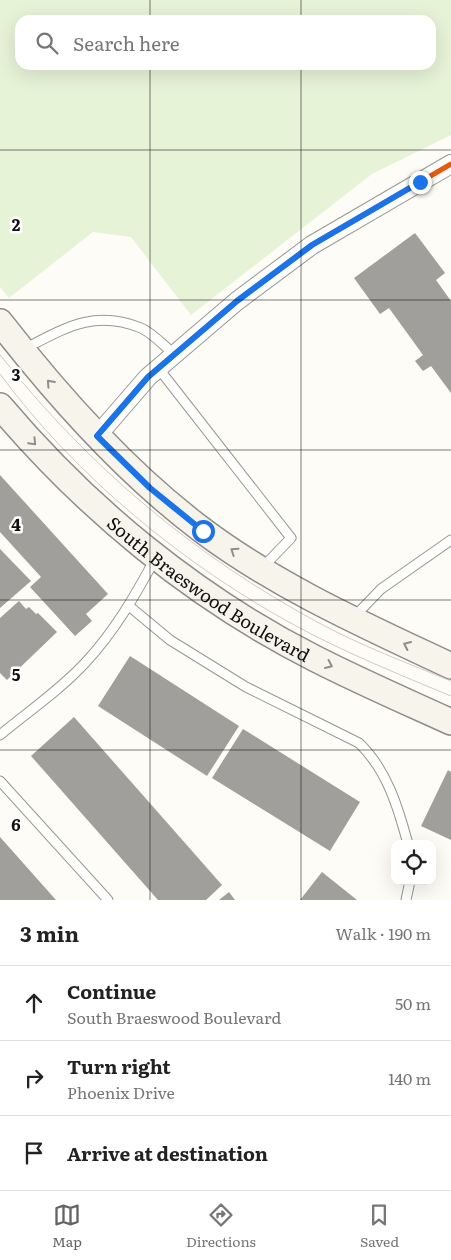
<!DOCTYPE html>
<html lang="en">
<head>
<meta charset="utf-8">
<style>
	body { margin:0; font-family:Literata,serif; background:#f2f2f2; color:#222 }
	.controls { position:absolute; right:15px; bottom:15px; display:grid; overflow:hidden; border-radius:10px; box-shadow:0 5px 20px #0002 }
	.controls button { width:45px; height:45px; display:grid; place-items:center; padding:0; border:0; border-bottom:1px solid #e0e0e0; background:#fff; color:#222; font:25px sans-serif }
	.stop { position:absolute; width:15px; height:15px; margin:-11px; border:4px solid #1a73e8; border-radius:50%; background:#fff }
	.stop.end { background:#1a73e8; border-color:#fff; box-shadow:0 1px 5px #0008 }
	.list { margin:0; padding:0; list-style:none }
	h2 { display:flex; justify-content:space-between; align-items:center; height:65px; margin:0; padding:0 20px; font-size:21px }
	h2 small { font-size:16px; font-weight:400; color:#767676 }
	.list li { display:grid; grid-template-columns:32px 1fr auto; gap:15px; align-items:center; box-sizing:border-box; height:75px; padding:0 20px; border-top:1px solid #e0e0e0 }
	.list b { display:block; font-size:19px; white-space:nowrap }
	.list p { margin:0; font-size:16px; white-space:nowrap; color:#767676 }
	.list em { font-size:16px; font-style:normal; color:#767676 }
	.icon { flex:none; width:28px; height:28px; fill:none; stroke:currentColor; stroke-width:2; stroke-linecap:round; stroke-linejoin:round }
	.map { position:relative; flex:none; width:451px; height:900px; overflow:hidden }
	.search { position:absolute; background:#fff; box-shadow:0 5px 20px #0002; left:15px; right:15px; top:15px; height:55px; display:flex; align-items:center; gap:12px; box-sizing:border-box; padding:0 18px; border-radius:15px; color:#767676; font-size:19px }
	.sheet { height:290px; background:#fff }
	nav { display:flex; justify-content:space-around; align-items:center; box-sizing:border-box; height:70px; border-top:1px solid #e0e0e0; background:#fff; font-size:14px; color:#767676 }
	nav a { display:grid; justify-items:center; gap:2px }
	nav .on { color:#646362 }
	.map>svg:first-child { display:block }
	.green { fill:#e7f3d7; fill-rule:evenodd }
	.building { fill:#a19f9c }
	.lines { fill:none; stroke-linecap:round; stroke-linejoin:round }
	.service-casing { stroke:#979795; stroke-width:11 }
	.minor-casing { stroke:#979795; stroke-width:20 }
	.secondary-casing { stroke:#8e8d8b; stroke-width:28 }
	.service { stroke:#fffffe; stroke-width:9 }
	.minor { stroke:#fffffe; stroke-width:18 }
	.secondary { stroke:#f6f4eb; stroke-width:25 }
	.tram { stroke:#d9c6c7; stroke-width:1 }
	.cycleway-casing { stroke:#fff; stroke-width:8 }
	.cycleway { stroke:#e8590c; stroke-width:5 }
	.oneway { stroke:#8f8e89 }
	.route { stroke:#1a73e8; stroke-width:6 }
	.grid { fill:none; stroke:#111; stroke-width:1; stroke-opacity:0.55 }
	.labels { text-anchor:middle; dominant-baseline:central; stroke-width:5; stroke-linejoin:round; paint-order:stroke }
	.street-label { font-size:18px; fill:#111; stroke:#fff }
	.grid-label { font-size:16px; text-anchor:middle; font-weight:bold; fill:#111; stroke:#fff; stroke-width:5; stroke-linejoin:round; paint-order:stroke }
</style>
</head>
<body>
<div class="map">
<svg width="451" height="900" viewBox="0 0 451 900">
	<rect width="100%" height="100%" fill="#fdfcf7"/>
	<!-- green -->
	<path class="green" d="M0,0H451V135L372,174L191,315L131,237L93,232L9,298L0,287ZM20,20H431V65H20Z"/>
	<!-- building -->
	<path class="building" d="M415,233L445,273L436,280L451,301V393L431,366L423,371L415,361L423,355L389,308L380,314L354,278Z
		M0,475L108,594L86,614L92,621L75,636L30,587L41,577L0,532Z
		M0,549L31,581L0,608Z
		M19,601L26,609L29,607L36,614L38,613L57,632L7,680L0,673V618Z
		M130,656L239,726L207,776L98,706Z
		M74,717L222,885L206,900H158L31,756Z
		M243,729L360,802L330,851L212,778Z
		M448,770L451,772V840L421,826Z
		M0,837L56,900H0Z
		M322,872L357,900H300Z
		M229,892L235,900H219Z"/>
	<g class="lines">
		<!-- service casing -->
		<g class="service-casing">
			<path id="service" d="M24,349C65,328 94,309 141,328C153,333 165,347 175,355
				M159,369L291,538L263,567
				M129,606L170,640L246,687L359,743C387,770 398,807 408,844
				M354,617L381,589L451,540
				M0,735C29,711 60,690 85,663C115,631 136,594 156,557
				M0,781L108,900
				M406,900L410,881"/>
		</g>
		<!-- minor casing -->
		<g class="minor-casing">
			<path id="minor" d="M97,436L148,377L237,301L312,245L451,164"/>
		</g>
		<!-- secondary casing -->
		<g class="secondary-casing">
			<g id="secondary">
				<path d="M0,322C59,398 125,472 202,530C278,587 366,626 451,666"/>
				<path id="s1" d="M0,406C87,509 194,597 314,658C359,681 405,701 451,722"/>
			</g>
		</g>
		<!-- service -->
		<use href="#service" class="service"/>
		<!-- minor -->
		<use href="#minor" class="minor"/>
		<!-- secondary -->
		<use href="#secondary" class="secondary"/>
		<!-- tram -->
		<path class="tram" d="M0,355C89,467 193,555 319,623C362,646 407,663 451,681
			M0,374C75,476 185,566 296,626C346,653 398,674 451,696"/>
		<!-- cycleway casing -->
		<g class="cycleway-casing">
			<path id="cycleway" d="M97,436L148,377L237,301L312,245L451,164"/>
		</g>
		<!-- cycleway -->
		<use href="#cycleway" class="cycleway"/>
	</g>
	<!-- one-way arrows -->
	<defs><path id="oneway-chevron" d="M-2-3.5L2.5 0L-2 3.5" fill="none" stroke-width="1.6" stroke-linecap="round" stroke-linejoin="round" transform="scale(1.25)"/></defs>
	<g class="oneway">
		<use href="#oneway-chevron" transform="translate(50 383) rotate(-132)"/>
		<use href="#oneway-chevron" transform="translate(33 442) rotate(46)"/>
		<use href="#oneway-chevron" transform="translate(234 551) rotate(-146)"/>
		<use href="#oneway-chevron" transform="translate(407 645) rotate(-155)"/>
		<use href="#oneway-chevron" transform="translate(329 665) rotate(25)"/>
	</g>
	<g class="lines">
		<!-- route -->
		<path class="route" d="M203,531L150,488L97,436L148,377L237,301L312,245L420,182"/>
	</g>
	<!-- grid -->
	<path class="grid" d="M150,0V20M301,0V20M150,65V900M301,65V900M0,150H451M0,300H451M0,450H451M0,600H451M0,750H451"/>
	<g class="labels">
		<!-- street labels -->
		<g class="street-label">
			<text stroke="none"><textPath href="#s1" startOffset="279">South Braeswood Boulevard</textPath></text>
		</g>
	</g>
	<g class="grid-label">
		<text x="16" y="231">2</text>
		<text x="16" y="381">3</text>
		<text x="16" y="531">4</text>
		<text x="16" y="681">5</text>
		<text x="16" y="831">6</text>
	</g>
</svg>
<div class="controls">
<button><svg class="icon" aria-label="locate" viewBox="0 0 24 24"><circle cx="12" cy="12" r="6"/><path d="M12 2v4M12 18v4M2 12h4M18 12h4"/></svg></button>
</div>
<div class="stop" style="left:203px;top:531px"></div>
<div class="stop end" style="left:420px;top:182px"></div>
<div class="search"><svg class="icon" aria-label="search" viewBox="0 0 24 24"><circle cx="10" cy="10" r="6"/><path d="M15 15l6 6"/></svg>Search here</div>
</div>
<section class="sheet">
<h2>3 min<small>Walk · 190 m</small></h2>
<ul class="list">
<li><svg class="icon" aria-label="ahead" viewBox="0 0 24 24"><path d="M12 20V5M6 11l6-6 6 6"/></svg><div><b>Continue</b><p>South Braeswood Boulevard</p></div><em>50 m</em></li>
<li><svg class="icon" aria-label="right" viewBox="0 0 24 24"><path d="M7 20v-9h11M14 6l5 5-5 5"/></svg><div><b>Turn right</b><p>Phoenix Drive</p></div><em>140 m</em></li>
<li><svg class="icon" aria-label="arrive" viewBox="0 0 24 24"><path d="M6 21V4h12l-3 4 3 4H6"/></svg><div><b>Arrive at destination</b></div></li>
</ul>
</section>
<nav>
<a class="on"><svg class="icon" aria-label="map" viewBox="0 0 24 24"><path d="M3 6l6-2 6 2 6-2v14l-6 2-6-2-6 2zM9 4v14M15 6v14"/></svg>Map</a>
<a><svg class="icon" aria-label="directions" viewBox="0 0 24 24"><path d="M12 3l9 9-9 9-9-9zM9 14v-3h6M13 9l2 2-2 2"/></svg>Directions</a>
<a><svg class="icon" aria-label="saved" viewBox="0 0 24 24"><path d="M7 4h10v16l-5-4-5 4z"/></svg>Saved</a>
</nav>
</body>
</html>
